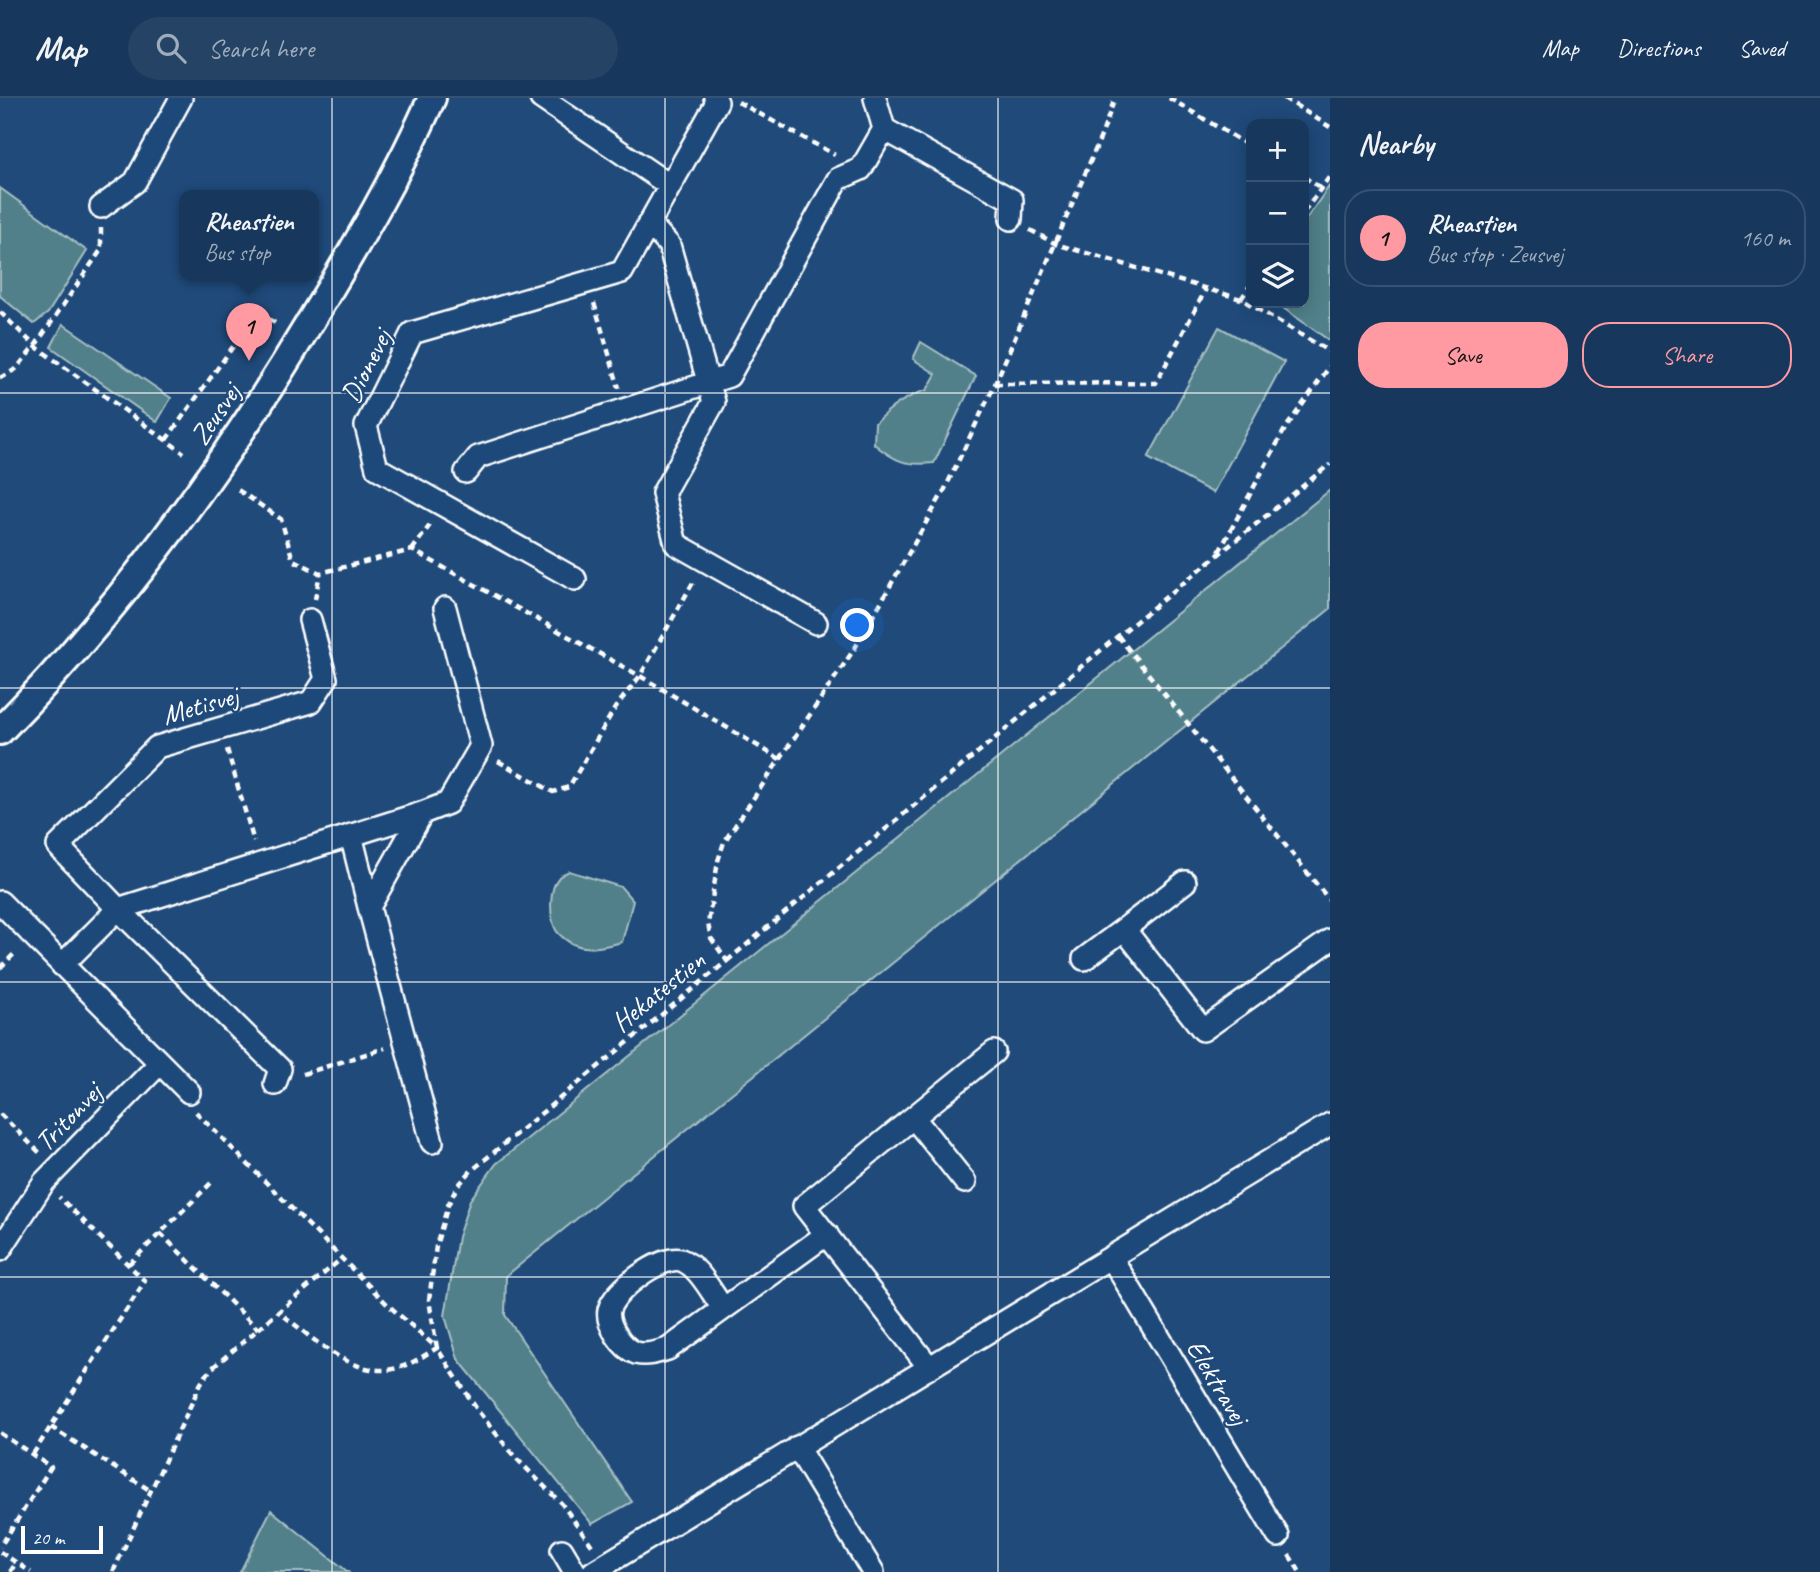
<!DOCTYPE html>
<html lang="en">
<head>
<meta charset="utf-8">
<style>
	body { margin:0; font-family:Caveat,sans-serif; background:#244365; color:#f1f3f6 }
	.controls { position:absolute; right:21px; top:21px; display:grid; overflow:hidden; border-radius:14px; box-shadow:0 4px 18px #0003 }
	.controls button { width:63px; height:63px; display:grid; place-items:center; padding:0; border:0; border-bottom:2px solid #365272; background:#17385c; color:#f1f3f6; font:35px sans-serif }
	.scale { position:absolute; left:21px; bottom:18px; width:82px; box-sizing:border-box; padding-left:7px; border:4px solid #fff; border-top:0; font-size:19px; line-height:24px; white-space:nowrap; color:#fff; -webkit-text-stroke:5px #1f4a7a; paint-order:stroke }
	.you { position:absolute; left:858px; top:528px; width:24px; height:24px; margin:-18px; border:5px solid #fff; border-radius:50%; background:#1a73e8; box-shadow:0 0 0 10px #1a73e833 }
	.badge { display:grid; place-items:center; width:46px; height:46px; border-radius:50%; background:#ff9aa2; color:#111; font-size:23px; font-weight:700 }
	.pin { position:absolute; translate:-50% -58px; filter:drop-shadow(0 2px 4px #0008) }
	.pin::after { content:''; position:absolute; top:37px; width:24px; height:21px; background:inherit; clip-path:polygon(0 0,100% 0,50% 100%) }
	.popup { position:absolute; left:179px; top:92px; width:140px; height:91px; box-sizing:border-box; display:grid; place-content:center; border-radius:14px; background:#17385c; filter:drop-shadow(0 2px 5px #0005); font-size:23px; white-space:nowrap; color:#9eacbb }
	.popup b { font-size:26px; color:#f1f3f6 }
	.popup::after { content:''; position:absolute; left:50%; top:100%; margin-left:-14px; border:14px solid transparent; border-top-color:#17385c }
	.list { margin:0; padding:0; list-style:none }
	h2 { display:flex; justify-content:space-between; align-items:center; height:91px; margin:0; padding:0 28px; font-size:30px }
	h2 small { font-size:23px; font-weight:400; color:#9eacbb }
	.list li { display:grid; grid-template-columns:46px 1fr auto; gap:21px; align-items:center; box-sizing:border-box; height:98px; margin:0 14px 14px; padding:0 14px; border:2px solid #365272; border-radius:28px }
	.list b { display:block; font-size:26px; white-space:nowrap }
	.list p { margin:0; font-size:23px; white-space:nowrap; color:#9eacbb }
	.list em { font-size:23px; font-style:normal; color:#9eacbb }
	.actions { display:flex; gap:14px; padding:21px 28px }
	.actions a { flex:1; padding:16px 0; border:2px solid #ff9aa2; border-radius:28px; text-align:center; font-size:24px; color:#ff9aa2 }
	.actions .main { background:#ff9aa2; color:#111 }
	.icon { flex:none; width:38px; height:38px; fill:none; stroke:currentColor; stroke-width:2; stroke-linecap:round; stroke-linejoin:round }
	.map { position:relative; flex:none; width:1330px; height:1474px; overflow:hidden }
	header { display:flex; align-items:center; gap:42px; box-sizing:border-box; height:98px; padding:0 35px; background:#17385c; border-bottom:2px solid #365272 }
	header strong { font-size:33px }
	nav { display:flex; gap:38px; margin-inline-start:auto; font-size:24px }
	.search { width:490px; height:63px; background:#244365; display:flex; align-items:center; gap:18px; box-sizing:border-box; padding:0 24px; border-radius:38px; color:#9eacbb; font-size:26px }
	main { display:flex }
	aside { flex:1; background:#17385c }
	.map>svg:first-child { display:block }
	.green { fill:#51808a; stroke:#a8c0c4; stroke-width:2 }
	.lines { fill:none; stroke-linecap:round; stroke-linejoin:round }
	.minor-casing { stroke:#fff; stroke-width:26 }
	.tertiary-casing { stroke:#fff; stroke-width:32 }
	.path { stroke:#fff; stroke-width:4.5; stroke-dasharray:7 5; stroke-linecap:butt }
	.minor { stroke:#1f4a7a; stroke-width:21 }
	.tertiary { stroke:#1f4a7a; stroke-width:26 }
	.grid { fill:none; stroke:#fff; stroke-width:2; stroke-opacity:0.55 }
	.labels { text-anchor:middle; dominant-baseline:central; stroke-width:5; stroke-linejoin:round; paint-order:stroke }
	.street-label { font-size:28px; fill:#fff; stroke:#1f4a7a }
</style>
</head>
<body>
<header>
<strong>Map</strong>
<div class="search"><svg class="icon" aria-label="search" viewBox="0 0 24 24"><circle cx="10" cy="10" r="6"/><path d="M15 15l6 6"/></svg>Search here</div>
<nav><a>Map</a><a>Directions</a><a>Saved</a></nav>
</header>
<main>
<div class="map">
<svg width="1330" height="1474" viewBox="0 0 1330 1474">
	<rect width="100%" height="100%" fill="#1f4a7a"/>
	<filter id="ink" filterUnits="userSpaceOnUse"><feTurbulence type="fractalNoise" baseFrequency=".0143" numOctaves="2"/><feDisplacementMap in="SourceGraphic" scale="14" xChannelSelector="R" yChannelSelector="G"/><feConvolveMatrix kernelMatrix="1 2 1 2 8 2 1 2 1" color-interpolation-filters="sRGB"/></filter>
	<g filter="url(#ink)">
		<!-- green -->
		<path class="green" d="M1330,87V243L1276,205H1304V124Z
			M0,90L87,153L48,215L34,226L0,198Z
			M63,226L171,300L157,324L51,249Z
			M1219,229L1284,264L1213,395L1148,360Z
			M921,244L976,278L934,365C906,368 896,364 874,346L875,325C891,309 905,299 927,292L936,276L913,261Z
			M1330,392V511L506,1178L505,1217L632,1404L592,1426L458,1261L445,1218L458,1139L470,1102L496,1066Z
			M569,773L621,789L633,803L622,844C606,848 589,853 573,846C568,844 559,837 556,832C549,819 549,790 559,779C562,776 566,775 569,773Z
			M271,1412L348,1474H240Z"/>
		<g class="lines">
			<!-- minor casing -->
			<g class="minor-casing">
				<path id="minor" d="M541,0L669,87
					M884,31L1012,102L1011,121
					M101,109L135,84L181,0
					M649,125L669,147L714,304L663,395L676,446L816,525
					M466,374L478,359L729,278L838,81L861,71L884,31L875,0
					M575,481L377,370L366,328L412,235L622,174L717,4L715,0
					M351,737L369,809
					M1185,784L1124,831L1203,932L1330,842
					M0,804L189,994
					M1084,861L1124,831
					M62,867L118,811L422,715
					M275,986L280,971L118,811L58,748L157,649L311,604L326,581L310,522
					M914,1020L965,1084
					M432,1044L369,809L422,715L448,705L481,648L445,510
					M0,1152L44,1084L160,965
					M1111,1159L1278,1438
					M723,1210C712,1196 699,1168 681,1162C661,1157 614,1192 609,1212C606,1226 622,1250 636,1255C647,1258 658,1254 668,1251L827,1136
					M929,1269L804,1108L994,954
					M797,1349L873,1474
					M562,1452L575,1474
					M593,1474L1330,1026"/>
			</g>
			<!-- tertiary casing -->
			<g class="tertiary-casing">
				<path id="tertiary" d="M0,633C121,510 224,368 313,219C356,148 398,76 432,0"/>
			</g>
			<!-- path -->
			<path class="path" d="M1169,0L1251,49
				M1284,0L1330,29
				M738,4L835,57
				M1304,79L1321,90
				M1304,114L1330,78
				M1030,132L1056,146L1241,201L1330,254
				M1241,201L1251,186
				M594,205L619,290
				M0,214L35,248L184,355
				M0,280L16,271L35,248L101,152V130
				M995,286L1156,285L1206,191
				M166,342L242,236L259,216L277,226
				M238,392L281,421L293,462L320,475L412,452L640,578L780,661L724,744L718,763L708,826L711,840L727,863L471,1073L457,1089L448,1107L436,1148L429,1202L437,1250L478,1313L514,1358L562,1406L593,1449
				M412,452L430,427
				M1219,454L1285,331L1330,268
				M315,501L320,475
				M1118,538L1330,803
				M227,651L254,744
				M780,661L855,550L945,391L995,286L1102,36L1115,0
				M498,663L553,694L569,689L615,610L640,578L695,481
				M727,863L1118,538L1330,366
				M0,870L17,853
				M303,976L385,950
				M196,1014L388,1207L437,1250C423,1258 409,1268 393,1271C350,1279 311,1238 280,1215
				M0,1016L40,1055
				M160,1135L258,1231
				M129,1166L211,1085
				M51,1329L151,1393
				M0,1335L51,1369L0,1449
				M33,1356L145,1183L59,1099
				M0,1454L31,1474
				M1289,1457L1300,1474
				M10,1474L16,1465
				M113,1474L201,1285L211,1271L341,1161"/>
			<!-- minor -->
			<use href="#minor" class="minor"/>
			<!-- tertiary -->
			<use href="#tertiary" class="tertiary"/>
		</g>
	</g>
	<!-- grid -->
	<path class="grid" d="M332,0V1474M665,0V1474M998,0V1474M0,295H1330M0,590H1330M0,884H1330M0,1179H1330"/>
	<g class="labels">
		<!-- street labels -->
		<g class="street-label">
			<text transform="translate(366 268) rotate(-63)">Dionevej</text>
			<text transform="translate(215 316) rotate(-56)">Zeusvej</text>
			<text transform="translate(200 607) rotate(-16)">Metisvej</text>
			<text transform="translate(658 893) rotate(-39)">Hekatestien</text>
			<text transform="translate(68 1019) rotate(-46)">Tritonvej</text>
			<text transform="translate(1218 1284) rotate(59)">Elektravej</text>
		</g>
	</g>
</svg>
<div class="controls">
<button>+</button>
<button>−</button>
<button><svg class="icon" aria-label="layers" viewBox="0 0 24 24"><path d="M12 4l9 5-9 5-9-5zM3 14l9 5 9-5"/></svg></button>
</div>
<div class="scale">20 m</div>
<div class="you"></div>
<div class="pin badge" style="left:249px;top:263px">1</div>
<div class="popup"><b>Rheastien</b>Bus stop</div>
</div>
<aside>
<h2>Nearby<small></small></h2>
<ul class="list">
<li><span class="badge">1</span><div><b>Rheastien</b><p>Bus stop · Zeusvej</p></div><em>160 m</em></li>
</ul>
<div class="actions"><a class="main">Save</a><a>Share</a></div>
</aside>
</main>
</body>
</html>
